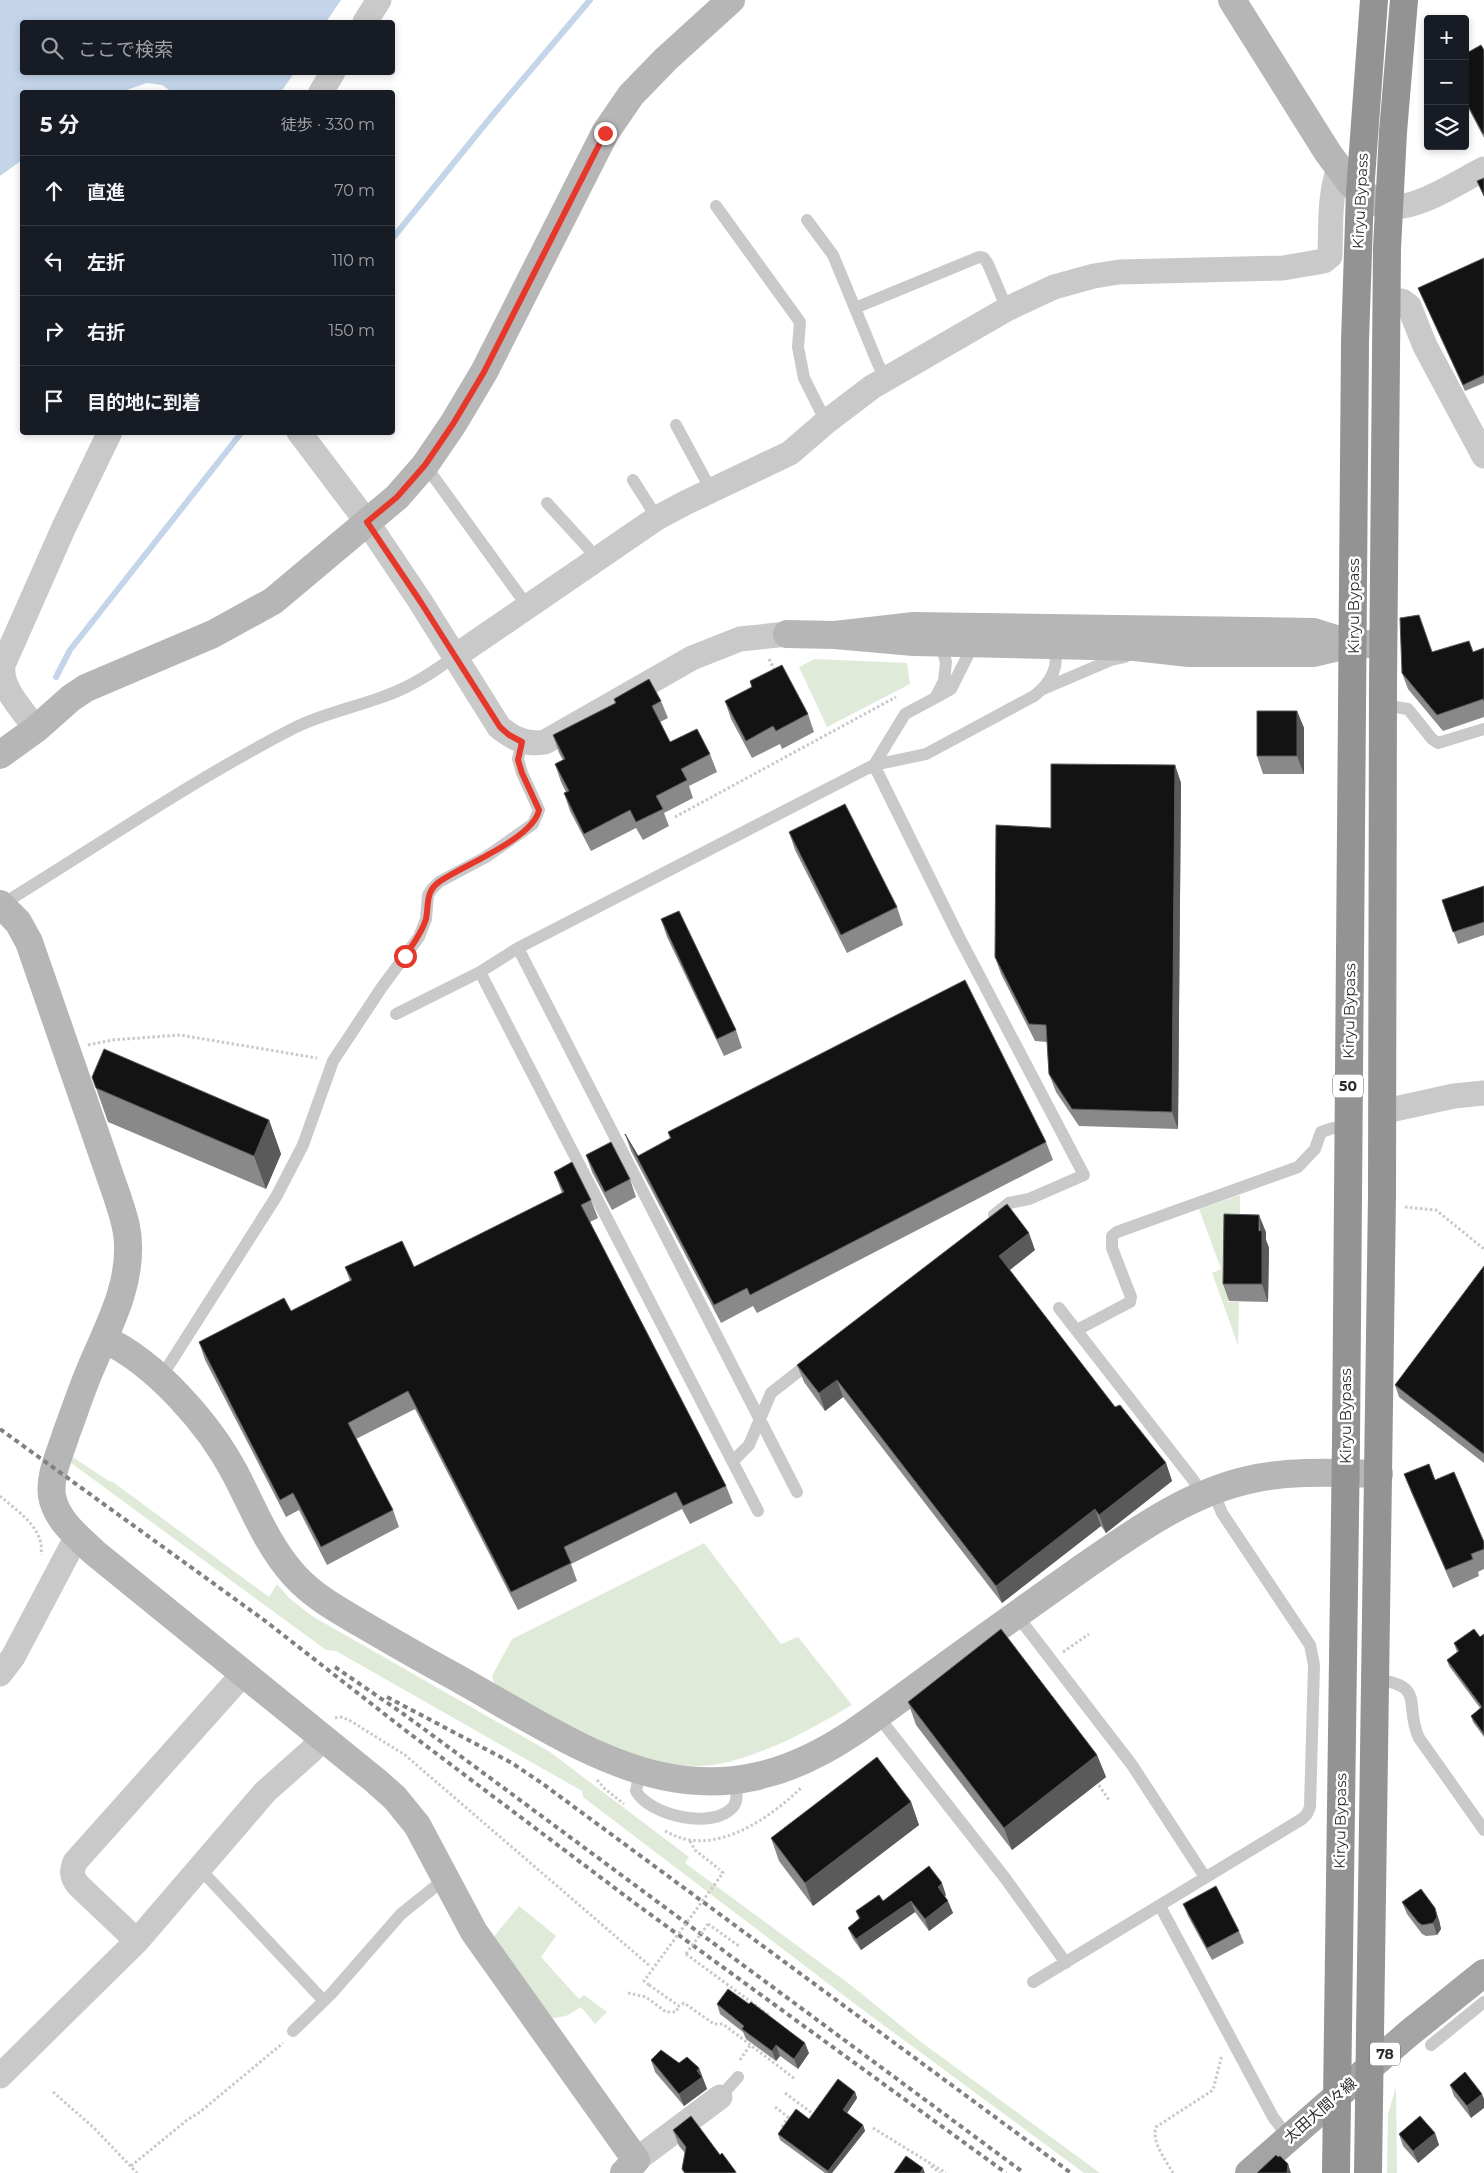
<!DOCTYPE html>
<html lang="ja">
<head>
<meta charset="utf-8">
<style>
	body { margin:0; font-family:Montserrat,"Noto Sans JP",sans-serif; background:#20242c; color:#f1f3f6 }
	.controls { position:absolute; right:15px; top:15px; display:grid; overflow:hidden; border-radius:5px; box-shadow:0 2px 8px #0003 }
	.controls button { width:45px; height:45px; display:grid; place-items:center; padding:0; border:0; border-bottom:1px solid #363941; background:#171b24; color:#f1f3f6; font:25px sans-serif }
	.stop { position:absolute; width:15px; height:15px; margin:-11px; border:4px solid #e6382a; border-radius:50%; background:#fff }
	.stop.end { background:#e6382a; border-color:#fff; box-shadow:0 1px 5px #0008 }
	.list { margin:0; padding:0; list-style:none }
	h2 { display:flex; justify-content:space-between; align-items:center; height:65px; margin:0; padding:0 20px; font-size:21px }
	h2 small { font-size:16px; font-weight:400; color:#9ea1a6 }
	.list li { display:grid; grid-template-columns:32px 1fr auto; gap:15px; align-items:center; box-sizing:border-box; height:70px; padding:0 20px; border-top:1px solid #363941 }
	.list b { display:block; font-size:19px; white-space:nowrap }
	.list em { font-size:16px; font-style:normal; color:#9ea1a6 }
	.icon { flex:none; width:28px; height:28px; fill:none; stroke:currentColor; stroke-width:2; stroke-linecap:round; stroke-linejoin:round }
	.map { position:relative; flex:none; width:1484px; height:2173px; overflow:hidden }
	.search { position:absolute; background:#171b24; box-shadow:0 2px 8px #0003; left:20px; top:20px; width:375px; height:55px; display:flex; align-items:center; gap:12px; box-sizing:border-box; padding:0 18px; border-radius:5px; color:#9ea1a6; font-size:19px }
	.panel { position:absolute; background:#171b24; box-shadow:0 2px 8px #0003; left:20px; top:90px; width:375px; height:345px; border-radius:5px }
	.map>svg:first-child { display:block }
	.green { fill:#dfead8 }
	.water { fill:#c4d5ea }
	.lines { fill:none; stroke-linecap:round; stroke-linejoin:round }
	.stream { stroke:#c4d5ea; stroke-width:6 }
	.path { stroke:#c9c9c9; stroke-width:3; stroke-dasharray:2.5 2.5; stroke-linecap:butt }
	.lane { stroke:#c9c9c9; stroke-width:12 }
	.street { stroke:#c9c9c9; stroke-width:25 }
	.secondary { stroke:#b6b6b6; stroke-width:28 }
	.primary { stroke:#a4a4a4; stroke-width:28 }
	.highway { stroke:#939393; stroke-width:28 }
	.rail { stroke:#818181; stroke-width:4; stroke-dasharray:5 4; stroke-linecap:butt }
	.path-bridge { stroke:#c9c9c9; stroke-width:3; stroke-dasharray:2.5 2.5; stroke-linecap:butt }
	.wall { fill:#898989 }
	.shaded-wall { fill:#5a5a5a }
	.building { fill:#131313; stroke:#5a5a5a }
	.route { stroke:#e6382a; stroke-width:6 }
	.labels { text-anchor:middle; dominant-baseline:central; stroke-width:5; stroke-linejoin:round; paint-order:stroke }
	.shield { fill:#fff; stroke:#6b6b6b; stroke-width:1 }
	.shield-label { font-size:14px; font-weight:bold; fill:#2c2c2c }
	.street-label { font-size:15px; fill:#2c2c2c; stroke:#fff }
</style>
</head>
<body>
<div class="map">
<svg width="1484" height="2173" viewBox="0 0 1484 2173">
	<rect width="100%" height="100%" fill="#fff"/>
	<!-- green -->
	<path class="green" d="M815,659L907,663L910,684L827,727L799,667Z
		M1240,1195V1227L1229,1228L1228,1302H1239L1238,1345L1212,1273L1221,1269L1199,1209Z
		M68,1454L109,1481L113,1482L269,1597L277,1584L289,1598L312,1616L550,1752L689,1857L685,1863L852,1986L921,2042L1100,2173H1084L859,2007L583,1797L582,1791L336,1651L326,1650L67,1460Z
		M704,1543L781,1644L798,1637L852,1705C813,1728 772,1751 728,1762C648,1782 561,1720 494,1684L492,1676L512,1639Z
		M519,1906L556,1936L541,1957L579,1999L584,1995L607,2012L595,2024L581,2007L566,2016L553,2018L547,2022L492,1939Z
		M1396,2087L1397,2173H1387L1388,2114Z"/>
	<!-- water -->
	<path class="water" d="M0,0H341L326,22H22V72L294,73L281,92H172L162,85L147,83L121,92H22V160L0,176Z"/>
	<g class="lines">
		<!-- stream -->
		<path class="stream" d="M392,239L491,117L590,0
			M56,677L70,650L242,432"/>
		<!-- path -->
		<path class="path" d="M769,659L775,671
			M675,817L896,697
			M88,1045L112,1040L180,1035L317,1058
			M1405,1207L1436,1210L1484,1249
			M0,1496C18,1512 45,1528 41,1555
			M1063,1652L1089,1634
			M335,1718L341,1717L349,1720L405,1755L650,1966
			M597,1780L605,1789L624,1804
			M1096,1781L1109,1800
			M665,1831C673,1835 681,1839 690,1840C730,1846 774,1814 801,1788
			M690,1841L695,1850L719,1869
			M708,1924L739,1946
			M686,1954L770,2016L768,2018
			M649,1985L679,2006L684,2003L714,2024H723L795,2079
			M628,1993L646,1997L666,2012H676L679,2006
			M740,2060L751,2044
			M53,2092L94,2128L137,2173
			M785,2093L816,2116
			M775,2107L792,2120
			M873,2128L946,2173
			M786,2130L782,2127L788,2117
			M131,2166L187,2120L200,2112L283,2043
			M931,2166L940,2173
			M1173,2173C1166,2161 1151,2141 1156,2127L1213,2090L1222,2055"/>
		<!-- lane -->
		<path class="lane" d="M716,206L800,322L798,347L804,378L826,422
			M807,220L833,255L878,364L886,379
			M855,308L979,257L984,258L988,264L1007,309
			M676,425L711,490
			M425,465L528,607
			M633,480L657,518
			M547,503L588,548L595,560
			M1043,689L1111,660L1125,657
			M935,698L951,689L969,653L976,644
			M1383,705L1408,709L1432,739L1438,743L1484,729
			M874,765L958,935L1084,1175L1029,1199L1009,1203L994,1215
			M874,765L905,714L935,698L944,681L946,662L943,652L935,643
			M1,905C99,845 194,779 296,727C325,713 356,707 385,696C411,687 433,672 454,657
			M518,948L797,1492
			M480,972L758,1511
			M396,1014L480,972L518,948L874,765L926,754L1034,696C1051,683 1062,664 1052,644
			M1059,1308L1194,1481L1200,1496
			M1077,1330L1130,1302L1131,1297L1112,1248V1236L1117,1232L1298,1167L1315,1149L1321,1132L1333,1128H1347
			M160,1379L276,1197L303,1145L333,1061L382,987L419,937L426,919L428,895L432,889L439,882L486,857L533,824L539,810L522,773L518,759L522,742
			M733,1461L749,1445L771,1393L813,1360
			M1014,1615L1022,1622L1132,1765L1205,1877
			M1375,1679C1428,1686 1403,1704 1419,1738L1484,1830
			M877,1715L1005,1878L1066,1963
			M640,1771L636,1791C650,1816 713,1830 733,1807C739,1800 736,1788 735,1780
			M200,1869L324,2001
			M1160,1906L1273,2117L1288,2137
			M1033,1982L1302,1819L1307,1814L1310,1807L1314,1665L1310,1645L1222,1513L1213,1491
			M293,2031L331,1994L401,1914L446,1878
			M1431,2045L1484,2002
			M720,2097L738,2077"/>
		<!-- street -->
		<path class="street" d="M365,22L379,0
			M321,92L333,72
			M1389,207C1417,210 1458,182 1484,169
			M1388,299L1402,301L1409,306L1425,346L1484,456
			M299,432L367,522L420,601L499,727C514,739 526,745 545,742L692,658L740,639L787,634
			M454,657L657,518L685,503L790,453L826,422L872,387L1007,309L1054,287L1094,276L1119,272L1283,268L1324,261L1330,256C1331,226 1329,196 1339,168
			M36,729C23,710 0,689 3,665L64,527L110,432
			M1381,1112L1454,1096L1484,1093
			M0,1674L13,1657L77,1536
			M137,1941L78,1885C72,1877 71,1872 75,1862L243,1674
			M0,2076L137,1941L265,1792L311,1751L323,1738
			M636,2160L720,2097"/>
		<!-- secondary -->
		<path class="secondary" d="M1232,0L1328,153L1351,184L1374,201L1389,207
			M787,634L835,635
			M1352,644L1314,632L914,626L835,635L914,642L1135,647L1189,653H1314L1352,644H1383
			M0,755L36,729L71,698L86,688L213,634L273,601L397,497L425,465L453,424L484,372L605,133L631,95L666,59L731,0
			M0,904L18,922L29,942L117,1196C122,1212 128,1227 128,1244C130,1289 107,1329 90,1370C81,1391 74,1413 66,1434C60,1454 49,1475 52,1496C56,1520 79,1538 95,1553L376,1781L395,1798L417,1825L474,1932L636,2160L624,2173
			M104,1339C156,1363 210,1425 236,1475C254,1510 268,1546 294,1575C314,1597 338,1610 362,1624C391,1641 420,1658 450,1674C590,1752 697,1838 854,1732C883,1712 912,1690 941,1669C989,1634 1037,1600 1085,1566C1136,1531 1187,1494 1248,1480C1291,1470 1335,1473 1379,1474"/>
		<!-- primary -->
		<path class="primary" d="M1249,2173L1408,2034L1484,1973"/>
		<!-- highway -->
		<path class="highway" d="M1336,2173L1346,1442L1355,341L1360,192L1374,0
			M1368,2173L1382,1196L1383,683L1387,248L1393,132L1404,0"/>
		<!-- rail -->
		<path class="rail" d="M0,1429L264,1620L405,1730L636,1904L1006,2173
			M335,1667L405,1715L1024,2173
			M387,1697L512,1763L543,1784L1071,2173"/>
		<!-- path-bridge -->
		<path class="path-bridge" d="M686,1954L708,1924
			M649,1985L644,1981L723,1873L719,1869"/>
	</g>
	<!-- wall -->
	<path class="wall" d="M1484,50V138L1465,102V54Z
		M1484,258V383L1465,391L1418,288Z
		M1484,648V717L1443,731L1408,689L1402,673L1432,652H1473Z
		M750,681L808,714L814,732L782,749L780,744L752,758L731,719L725,701L752,687Z
		M614,699L661,701L668,718L660,722L670,742L710,754L717,772L689,786L693,798L664,813L669,826L643,840L636,828L591,851L570,811L564,793L566,792L561,782L555,764L563,760L559,753L553,735L615,703Z
		M1297,711L1304,728V774H1263L1257,756Z
		M1175,765L1181,783L1178,1129L1079,1126L1056,1092L1049,1074L1047,1042L1035,1041L1001,974L995,957L1051,828Z
		M789,832L897,907L903,925L847,953L795,850Z
		M1484,886V935L1458,944L1442,900Z
		M661,919L736,1030L742,1048L724,1056L667,937Z
		M96,1088L269,1120L281,1154L266,1189L108,1122Z
		M668,1132L1046,1142L1053,1160L757,1313L753,1306L721,1323L631,1151L625,1134L638,1156L670,1139Z
		M586,1155L630,1179L636,1197L612,1210L592,1172Z
		M554,1172L591,1200L598,1218L590,1222L726,1486L733,1503L690,1524L682,1509L571,1564L577,1581L518,1610L415,1409L356,1439L393,1510L399,1527L327,1565L299,1510L286,1517L205,1360L199,1342L291,1311L350,1281L345,1267H414L562,1193Z
		M1266,1232V1240L1269,1248L1268,1302L1229,1301L1223,1284Z
		M1035,1250L1009,1270L1115,1407L1166,1463L1172,1481L1106,1533L1101,1526L1002,1603L843,1397L825,1411L804,1382L797,1365Z
		M1484,1266V1463L1399,1397L1395,1385Z
		M1404,1474L1435,1480L1484,1542V1569L1478,1572L1479,1576L1453,1588L1411,1492Z
		M1484,1634V1737L1473,1722L1471,1716L1480,1708L1449,1666L1447,1660L1457,1652L1454,1643L1480,1637Z
		M908,1702L1097,1755L1106,1777L1012,1850L916,1725Z
		M911,1802L919,1825L813,1906L779,1861L771,1838Z
		M946,1895L945,1896L953,1913L929,1931L915,1912L861,1950L853,1939L848,1928L859,1919L856,1911L883,1901Z
		M1402,1902L1439,1920L1441,1929L1437,1935L1426,1936L1422,1934L1407,1914Z
		M1183,1904L1239,1931L1244,1943L1212,1960L1188,1916Z
		M717,2004L809,2053L798,2069L780,2056L776,2061L746,2039L743,2032L720,2014Z
		M651,2060L699,2068L707,2089L684,2106L655,2072Z
		M1450,2085L1482,2094L1471,2118L1454,2096Z
		M855,2092L857,2098L847,2113L863,2125L865,2131L832,2173H825L780,2140L778,2134L809,2119Z
		M673,2130L720,2155L737,2173H684L682,2169L685,2153L679,2146Z
		M1435,2133L1439,2145L1418,2163L1403,2146L1399,2134Z"/>
	<!-- shaded-wall -->
	<path class="shaded-wall" d="M1297,711L1304,728V774L1297,756Z
		M1175,765L1181,783L1178,1129L1172,1112Z
		M269,1120L281,1154L266,1189L254,1156Z
		M1259,1215L1266,1232V1240L1269,1248L1268,1302L1262,1284Z
		M1029,1233L1035,1250L1005,1274L999,1256Z
		M837,1380L843,1397L825,1411L819,1393Z
		M1166,1463L1172,1481L1106,1533L1099,1515Z
		M1095,1509L1101,1526L1002,1603L996,1586Z
		M1097,1755L1106,1777L1012,1850L1004,1828Z
		M911,1802L919,1825L813,1906L805,1883Z
		M942,1883L946,1895L942,1898L938,1887Z
		M911,1901L915,1912L861,1950L856,1939Z
		M948,1901L953,1913L929,1931L925,1919Z
		M1435,1908L1439,1920L1441,1929L1437,1935L1433,1923Z
		M805,2043L809,2053L798,2069L794,2059Z
		M776,2045L780,2056L776,2061L772,2051Z
		M699,2068L707,2089L684,2106L679,2094Z
		M855,2092L857,2098L845,2116L843,2110Z
		M1482,2094L1484,2099V2108L1471,2118L1467,2106Z
		M863,2125L865,2131L832,2173H828V2171Z
		M1435,2133L1439,2145L1418,2163L1413,2151Z
		M1288,2164L1291,2173H1287Z
		M923,2168L925,2173H920Z"/>
	<!-- building -->
	<path class="building" d="M1481,45L1484,50V133L1483,134L1465,100V54Z
		M1484,178V196L1477,181Z
		M1484,258V375L1463,385L1418,288Z
		M1419,615L1432,652L1469,641L1473,652L1484,648V701L1483,699L1437,715L1402,673L1400,618Z
		M782,665L808,714L776,731L773,726L746,741L725,701L752,687L750,681Z
		M649,679L661,701L652,706L670,742L697,729L710,754L681,769L687,780L656,796L663,809L636,822L630,810L584,834L564,793L569,791L555,764L565,759L553,735L616,703L614,699Z
		M1257,711H1297V756H1257Z
		M1051,764L1175,765L1172,1112L1072,1109L1049,1074L1046,1025L1029,1024L995,957L996,825L1051,828Z
		M845,804L897,907L841,935L789,832Z
		M1484,886V922L1453,932L1442,900Z
		M679,911L736,1030L717,1039L661,919Z
		M965,980L1046,1142L750,1295L747,1288L714,1305L625,1134L638,1156L671,1138L668,1132Z
		M104,1049L269,1120L254,1156L96,1088L92,1077Z
		M611,1142L630,1179L605,1192L586,1155Z
		M572,1162L591,1200L581,1205L726,1486L683,1506L676,1492L564,1547L571,1563L511,1592L408,1391L348,1423L393,1510L321,1547L293,1493L280,1500L199,1342L284,1298L291,1311L352,1280L345,1267L402,1241L414,1267L564,1192L554,1172Z
		M1007,1204L1029,1233L999,1256L1115,1407L1120,1405L1166,1463L1099,1515L1095,1509L996,1586L837,1380L819,1393L797,1365Z
		M1224,1214L1259,1215V1231L1262,1230V1284H1223Z
		M1484,1266V1454L1395,1385Z
		M1429,1464L1435,1480L1454,1472L1484,1542V1549L1471,1554L1473,1559L1446,1570L1404,1474Z
		M1001,1629L1097,1755L1004,1828L908,1702Z
		M1474,1629L1480,1637L1484,1634V1734L1471,1716L1482,1707L1447,1660L1459,1651L1454,1643Z
		M877,1757L911,1802L805,1883L771,1838Z
		M929,1866L942,1883L938,1887L948,1901L925,1919L911,1901L856,1939L848,1928L860,1918L856,1911L879,1895L883,1901Z
		M1216,1886L1239,1931L1207,1948L1183,1904Z
		M1421,1889L1435,1908L1437,1917L1433,1923L1422,1925L1418,1922L1402,1902Z
		M728,1989L749,2004L751,2002L805,2043L794,2059L776,2045L772,2051L742,2029L744,2026L717,2004Z
		M661,2050L679,2063L687,2057L699,2068L697,2071L702,2077L679,2094L651,2060Z
		M1465,2072L1482,2094L1467,2106L1450,2085Z
		M838,2079L855,2092L843,2110L863,2125L828,2171L778,2134L796,2109L809,2119Z
		M691,2116L720,2155L722,2153L736,2172L734,2173H685L682,2169L686,2147L673,2130Z
		M1420,2116L1435,2133L1413,2151L1399,2134Z
		M1276,2155L1278,2157L1280,2156L1288,2164L1287,2173H1257Z
		M906,2156L923,2168L920,2173H894Z"/>
	<g class="lines">
		<!-- route -->
		<path class="route" d="M405,956C413,944 422,933 426,919C429,905 425,892 439,882C463,865 533,839 539,810L522,773L518,760L522,742L509,735L500,727L420,601L367,522L397,497L425,465L453,424L484,372L605,133"/>
	</g>
	<g class="labels">
		<!-- shield labels -->
		<g class="shield">
			<rect x="1333" y="1074.5" width="30" height="23" rx="4"/>
			<rect x="1370" y="2042.5" width="30" height="23" rx="4"/>
		</g>
		<g class="shield-label">
			<text x="1348" y="1086">50</text>
			<text x="1385" y="2054">78</text>
		</g>
		<!-- street labels -->
		<g class="street-label">
			<text transform="translate(1360 201) rotate(-87)">Kiryu Bypass</text>
			<text transform="translate(1353 606) rotate(-90)">Kiryu Bypass</text>
			<text transform="translate(1349 1011) rotate(-89)">Kiryu Bypass</text>
			<text transform="translate(1345 1416) rotate(-90)">Kiryu Bypass</text>
			<text transform="translate(1340 1821) rotate(-89)">Kiryu Bypass</text>
			<text transform="translate(1320 2110) rotate(-41)">太田大間々線</text>
		</g>
	</g>
</svg>
<div class="controls">
<button>+</button>
<button>−</button>
<button><svg class="icon" aria-label="layers" viewBox="0 0 24 24"><path d="M12 4l9 5-9 5-9-5zM3 14l9 5 9-5"/></svg></button>
</div>
<div class="stop" style="left:405px;top:956px"></div>
<div class="stop end" style="left:605px;top:133px"></div>
<div class="search"><svg class="icon" aria-label="search" viewBox="0 0 24 24"><circle cx="10" cy="10" r="6"/><path d="M15 15l6 6"/></svg>ここで検索</div>
<section class="panel">
<h2>5 分<small>徒歩 · 330 m</small></h2>
<ul class="list">
<li><svg class="icon" aria-label="ahead" viewBox="0 0 24 24"><path d="M12 20V5M6 11l6-6 6 6"/></svg><div><b>直進</b></div><em>70 m</em></li>
<li><svg class="icon" aria-label="left" viewBox="0 0 24 24"><path d="M17 20v-9H6M10 6l-5 5 5 5"/></svg><div><b>左折</b></div><em>110 m</em></li>
<li><svg class="icon" aria-label="right" viewBox="0 0 24 24"><path d="M7 20v-9h11M14 6l5 5-5 5"/></svg><div><b>右折</b></div><em>150 m</em></li>
<li><svg class="icon" aria-label="arrive" viewBox="0 0 24 24"><path d="M6 21V4h12l-3 4 3 4H6"/></svg><div><b>目的地に到着</b></div></li>
</ul>
</section>
</div>
</body>
</html>
